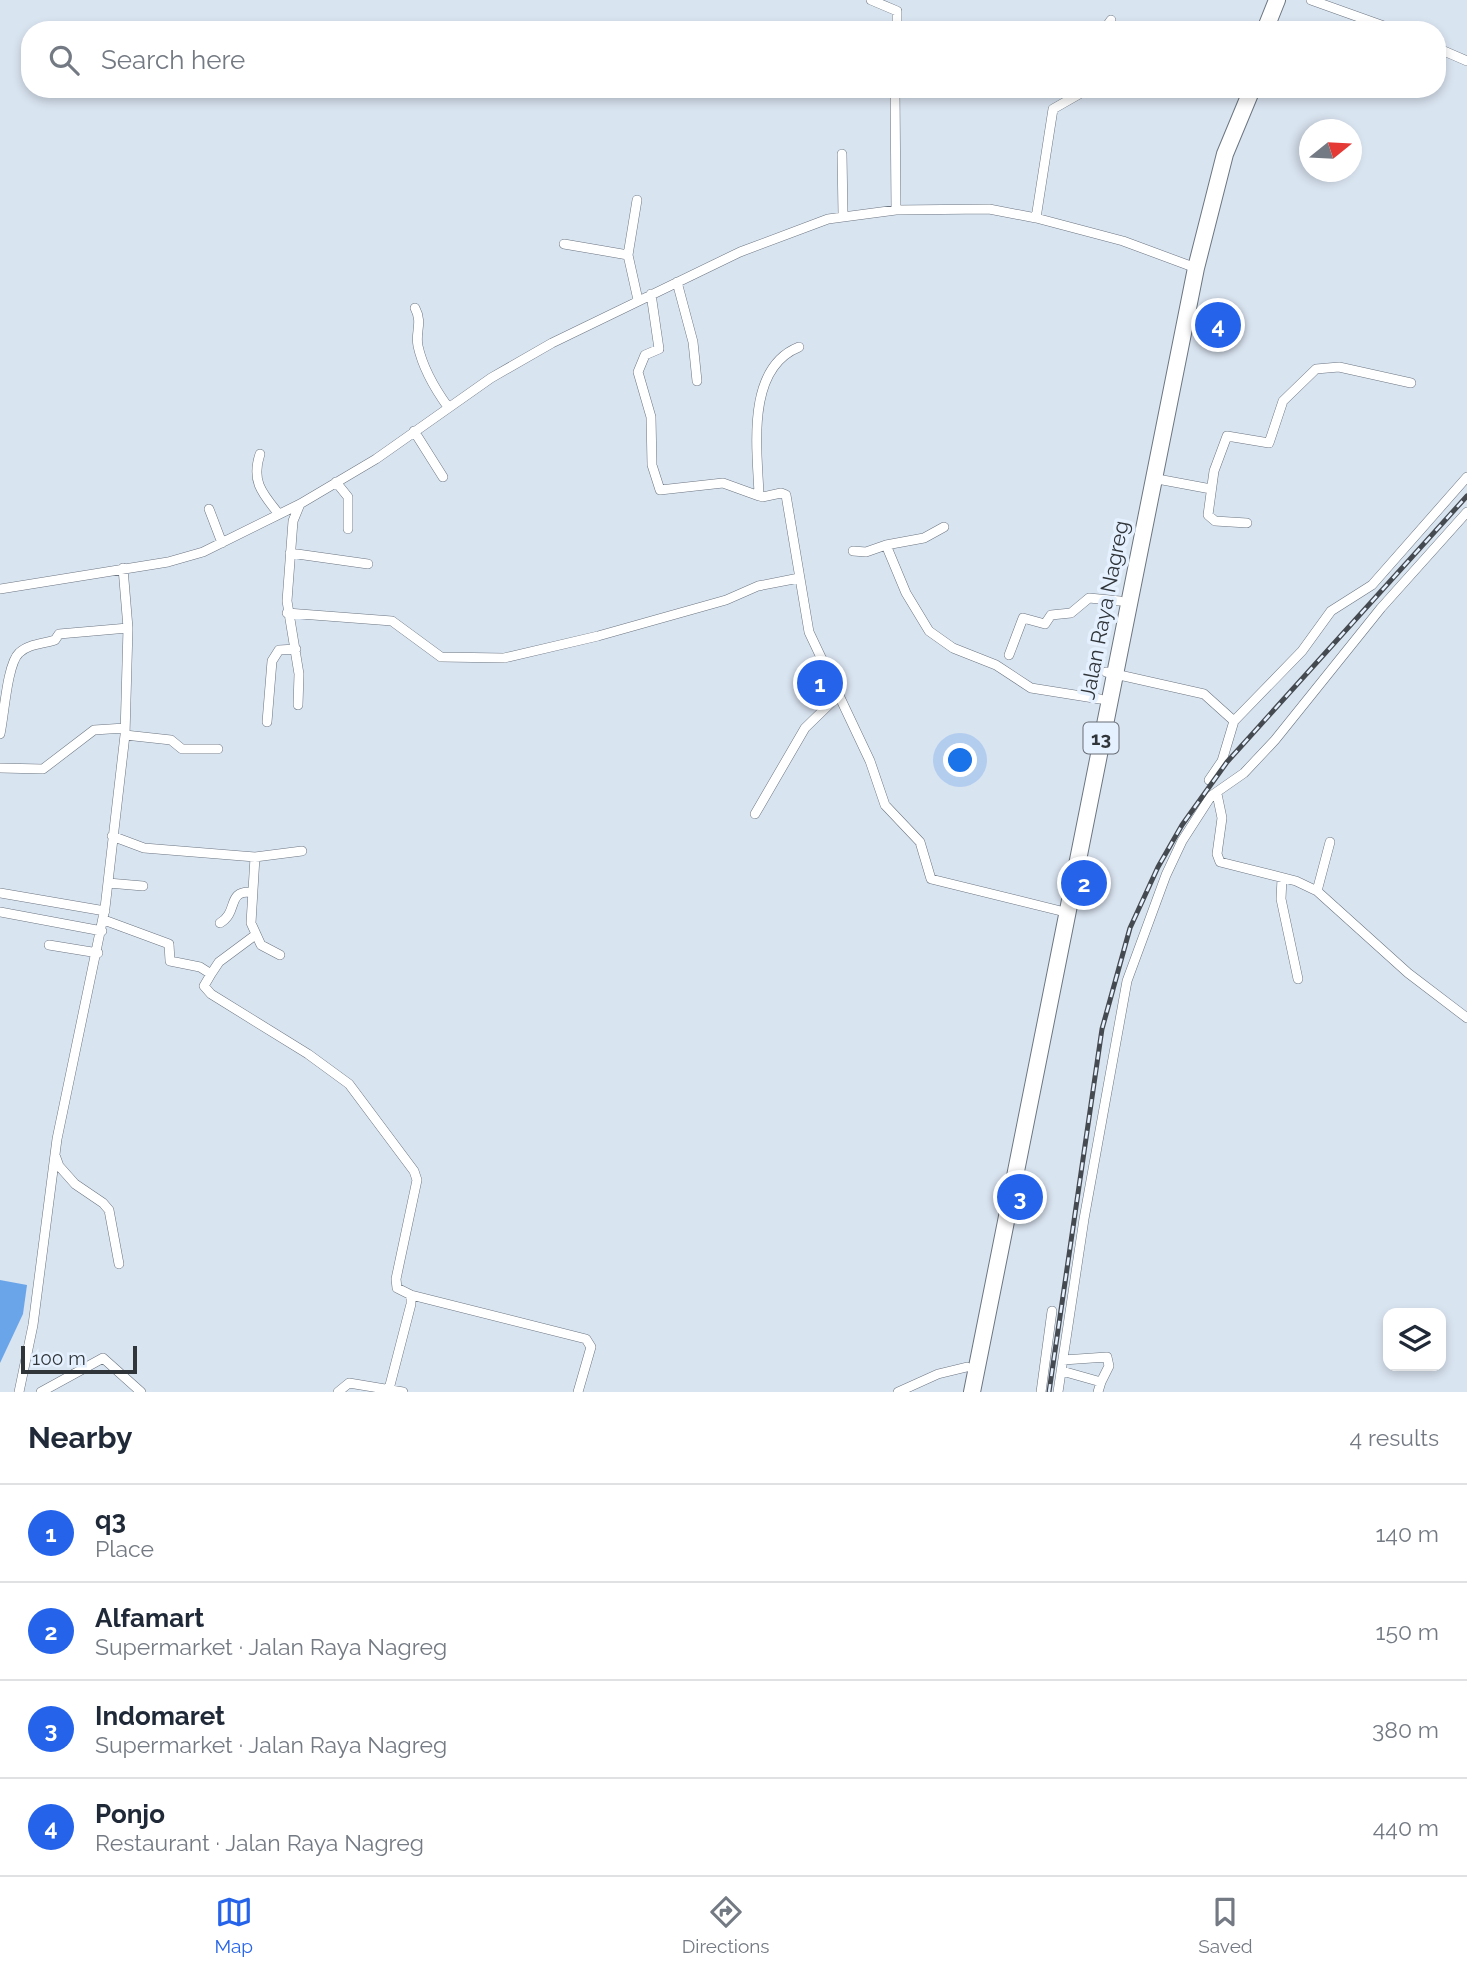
<!DOCTYPE html>
<html lang="en">
<head>
<meta charset="utf-8">
<style>
	body { margin:0; font-family:Raleway,sans-serif; background:#f6f6f7; color:#1f2937 }
	.controls { position:absolute; right:21px; bottom:21px; display:grid; overflow:hidden; border-radius:14px; box-shadow:0 4px 10px #0003 }
	.controls button { width:63px; height:63px; display:grid; place-items:center; padding:0; border:0; border-bottom:2px solid #e0e1e3; background:#fff; color:#1f2937; font:35px sans-serif }
	.compass { position:absolute; left:1299px; top:119px; width:63px; height:63px; border-radius:50%; background:#fff; box-shadow:0 4px 10px #0003; rotate:72deg }
	.scale { position:absolute; left:21px; bottom:18px; width:116px; box-sizing:border-box; padding-left:7px; border:4px solid #30353a; border-top:0; font-size:19px; line-height:24px; white-space:nowrap; color:#30353a; -webkit-text-stroke:5px #e6f1ff; paint-order:stroke }
	.you { position:absolute; left:961px; top:761px; width:24px; height:24px; margin:-18px; border:5px solid #fff; border-radius:50%; background:#1a73e8; box-shadow:0 0 0 10px #1a73e833 }
	.badge { display:grid; place-items:center; width:46px; height:46px; border-radius:50%; background:#2563eb; color:#fff; font-size:23px; font-weight:700 }
	.pin { position:absolute; translate:-50% -50%; border:4px solid #fff; box-shadow:0 2px 7px #0006 }
	.list { margin:0; padding:0; list-style:none }
	h2 { display:flex; justify-content:space-between; align-items:center; height:91px; margin:0; padding:0 28px; font-size:30px }
	h2 small { font-size:23px; font-weight:400; color:#747a83 }
	.list li { display:grid; grid-template-columns:46px 1fr auto; gap:21px; align-items:center; box-sizing:border-box; height:98px; padding:0 28px; border-top:2px solid #e0e1e3 }
	.list b { display:block; font-size:26px; white-space:nowrap }
	.list p { margin:0; font-size:23px; white-space:nowrap; color:#747a83 }
	.list em { font-size:23px; font-style:normal; color:#747a83 }
	.icon { flex:none; width:38px; height:38px; fill:none; stroke:currentColor; stroke-width:2; stroke-linecap:round; stroke-linejoin:round }
	.map { position:relative; flex:none; width:1467px; height:1392px; overflow:hidden }
	.search { position:absolute; background:#fff; box-shadow:0 4px 10px #0003; left:21px; right:21px; top:21px; height:77px; display:flex; align-items:center; gap:18px; box-sizing:border-box; padding:0 24px; border-radius:28px; color:#747a83; font-size:26px }
	.sheet { height:483px; background:#fff }
	nav { display:flex; justify-content:space-around; align-items:center; box-sizing:border-box; height:98px; border-top:2px solid #e0e1e3; background:#fff; font-size:19px; color:#747a83 }
	nav a { display:grid; justify-items:center; gap:4px }
	nav .on { color:#2563eb }
	.map>svg:first-child { display:block }
	.forest { fill:#6ba5e9 }
	.lines { fill:none; stroke-linecap:round; stroke-linejoin:round }
	.minor-casing { stroke:#6b7581; stroke-width:10 }
	.trunk-casing { stroke:#6b7581; stroke-width:18 }
	.minor { stroke:#fff; stroke-width:9 }
	.trunk { stroke:#fff; stroke-width:16 }
	.rail-casing { stroke:#454a50; stroke-width:5 }
	.rail { stroke:#e6f1ff; stroke-width:2.5; stroke-dasharray:8; stroke-linecap:butt }
	.labels { text-anchor:middle; dominant-baseline:central; stroke-width:7; stroke-linejoin:round; paint-order:stroke }
	.shield { fill:#e6f1ff; stroke:#676d75; stroke-width:2 }
	.shield-label { font-size:19px; font-weight:bold; fill:#30353a }
	.street-label { font-size:21px; fill:#30353a; stroke:#e6f1ff }
</style>
</head>
<body>
<div class="map">
<svg width="1467" height="1392" viewBox="0 0 1467 1392">
	<rect width="100%" height="100%" fill="#d9e4f1"/>
	<!-- forest -->
	<path class="forest" d="M0,1280L27,1285L23,1314L0,1363Z"/>
	<g class="lines">
		<!-- minor casing -->
		<g class="minor-casing">
			<path id="minor" d="M871,0L897,11V30
				M1311,0L1395,30
				M1104,30L1111,20
				M1437,48L1467,61
				M895,89L896,210
				M842,154L843,215
				M1036,218L1053,109L1088,89
				M564,244L628,255L638,300
				M628,255L637,200
				M677,282L693,342L697,381
				M651,294L659,349L645,355L638,372L651,417L652,465L660,490L723,483L759,496
				M415,308C423,323 415,332 418,346C423,369 435,389 448,407
				M799,347C746,368 757,447 759,494L762,497L781,493L786,495L809,632L870,761L885,805L920,842L931,879L1065,912
				M414,431L443,477
				M260,454C251,481 262,493 278,513
				M1152,478L1211,489
				M336,482L348,497V529
				M209,509L222,543
				M1247,523L1215,521L1208,515L1214,471L1227,436L1269,443L1283,401L1316,369L1339,367L1411,383
				M886,545L924,538L944,527
				M853,551L866,552L886,545L906,593L929,631L953,648L996,665L1031,688L1100,699
				M290,553L368,564
				M0,589L168,562L203,552L300,504L376,459L491,378L552,343L740,252L828,219L896,210L989,209L1036,218L1123,241L1196,268
				M287,613L392,621L441,657L504,658L598,636L726,600L758,586L799,578
				M1009,655L1023,618L1045,624L1051,615L1071,613L1089,598L1120,601
				M1106,672L1204,694L1234,721
				M298,705L299,674L287,601L293,521L300,504
				M267,722L272,661L279,650L296,649
				M0,734C4,717 7,664 19,653C28,644 43,644 55,640L59,634L128,628
				M125,735L171,740L182,749H218
				M0,768L43,769L94,730L125,728
				M1209,780L1222,761L1234,721L1302,651L1331,611L1372,585L1467,477
				M1217,794L1222,818L1217,854L1220,862L1296,881L1317,891L1408,973L1467,1018
				M755,814L805,728L840,694
				M112,836L144,848L255,857L302,851
				M255,857L251,923L261,945L280,955
				M1282,878L1281,899L1298,979
				M108,883L143,886
				M1317,891L1330,842
				M0,893L105,911
				M0,912L102,931
				M104,920L169,944L170,961L200,967L211,974L204,986L211,994L308,1054L349,1084L414,1171L417,1180L396,1279L397,1288L411,1295V1304L389,1389
				M220,923C239,912 226,891 251,892
				M49,945L98,953
				M211,974L219,962L254,936
				M55,1155L59,1166L75,1184L103,1203L109,1210L119,1264
				M411,1295L586,1339L591,1347L578,1392
				M1063,1360L1107,1357L1109,1366L1101,1382
				M1062,1371L1101,1382L1098,1392
				M19,1392L33,1325L57,1139L105,908L125,735L128,628L123,568
				M41,1392L103,1358L141,1392
				M338,1392L349,1383L403,1392
				M898,1392L938,1374L967,1367
				M1041,1392L1052,1311
				M1058,1392L1084,1219L1127,981L1166,875L1182,841L1211,796L1244,773L1275,740L1381,608L1467,512"/>
		</g>
		<!-- trunk casing -->
		<g class="trunk-casing">
			<path id="trunk" d="M1265,30L1277,0
				M972,1392L1196,268L1225,154L1252,89"/>
		</g>
		<!-- minor -->
		<use href="#minor" class="minor"/>
		<!-- trunk -->
		<use href="#trunk" class="trunk"/>
		<!-- rail casing -->
		<g class="rail-casing">
			<path id="rail" d="M1049,1392L1102,1029L1130,928L1158,867L1182,825L1227,762L1467,496"/>
		</g>
		<!-- rail -->
		<use href="#rail" class="rail"/>
	</g>
	<g class="labels">
		<!-- shield labels -->
		<rect class="shield" x="1083.5" y="722.5" width="35" height="31" rx="5"/>
		<g class="shield-label">
			<text x="1101" y="738">13</text>
		</g>
		<!-- street labels -->
		<g class="street-label">
			<text transform="translate(1104 610) rotate(-79)">Jalan Raya Nagreg</text>
		</g>
	</g>
</svg>
<div class="controls">
<button><svg class="icon" aria-label="layers" viewBox="0 0 24 24"><path d="M12 4l9 5-9 5-9-5zM3 14l9 5 9-5"/></svg></button>
</div>
<svg class="compass" viewBox="-18 -18 36 36"><path d="M0-13l5 13h-10z" fill="#e53935"/><path d="M0 13l5-13h-10z" fill="#747a83"/></svg>
<div class="scale">100 m</div>
<div class="you"></div>
<div class="pin badge" style="left:820px;top:683px">1</div>
<div class="pin badge" style="left:1084px;top:883px">2</div>
<div class="pin badge" style="left:1020px;top:1197px">3</div>
<div class="pin badge" style="left:1218px;top:325px">4</div>
<div class="search"><svg class="icon" aria-label="search" viewBox="0 0 24 24"><circle cx="10" cy="10" r="6"/><path d="M15 15l6 6"/></svg>Search here</div>
</div>
<section class="sheet">
<h2>Nearby<small>4 results</small></h2>
<ul class="list">
<li><span class="badge">1</span><div><b>q3</b><p>Place</p></div><em>140 m</em></li>
<li><span class="badge">2</span><div><b>Alfamart</b><p>Supermarket · Jalan Raya Nagreg</p></div><em>150 m</em></li>
<li><span class="badge">3</span><div><b>Indomaret</b><p>Supermarket · Jalan Raya Nagreg</p></div><em>380 m</em></li>
<li><span class="badge">4</span><div><b>Ponjo</b><p>Restaurant · Jalan Raya Nagreg</p></div><em>440 m</em></li>
</ul>
</section>
<nav>
<a class="on"><svg class="icon" aria-label="map" viewBox="0 0 24 24"><path d="M3 6l6-2 6 2 6-2v14l-6 2-6-2-6 2zM9 4v14M15 6v14"/></svg>Map</a>
<a><svg class="icon" aria-label="directions" viewBox="0 0 24 24"><path d="M12 3l9 9-9 9-9-9zM9 14v-3h6M13 9l2 2-2 2"/></svg>Directions</a>
<a><svg class="icon" aria-label="saved" viewBox="0 0 24 24"><path d="M7 4h10v16l-5-4-5 4z"/></svg>Saved</a>
</nav>
</body>
</html>
